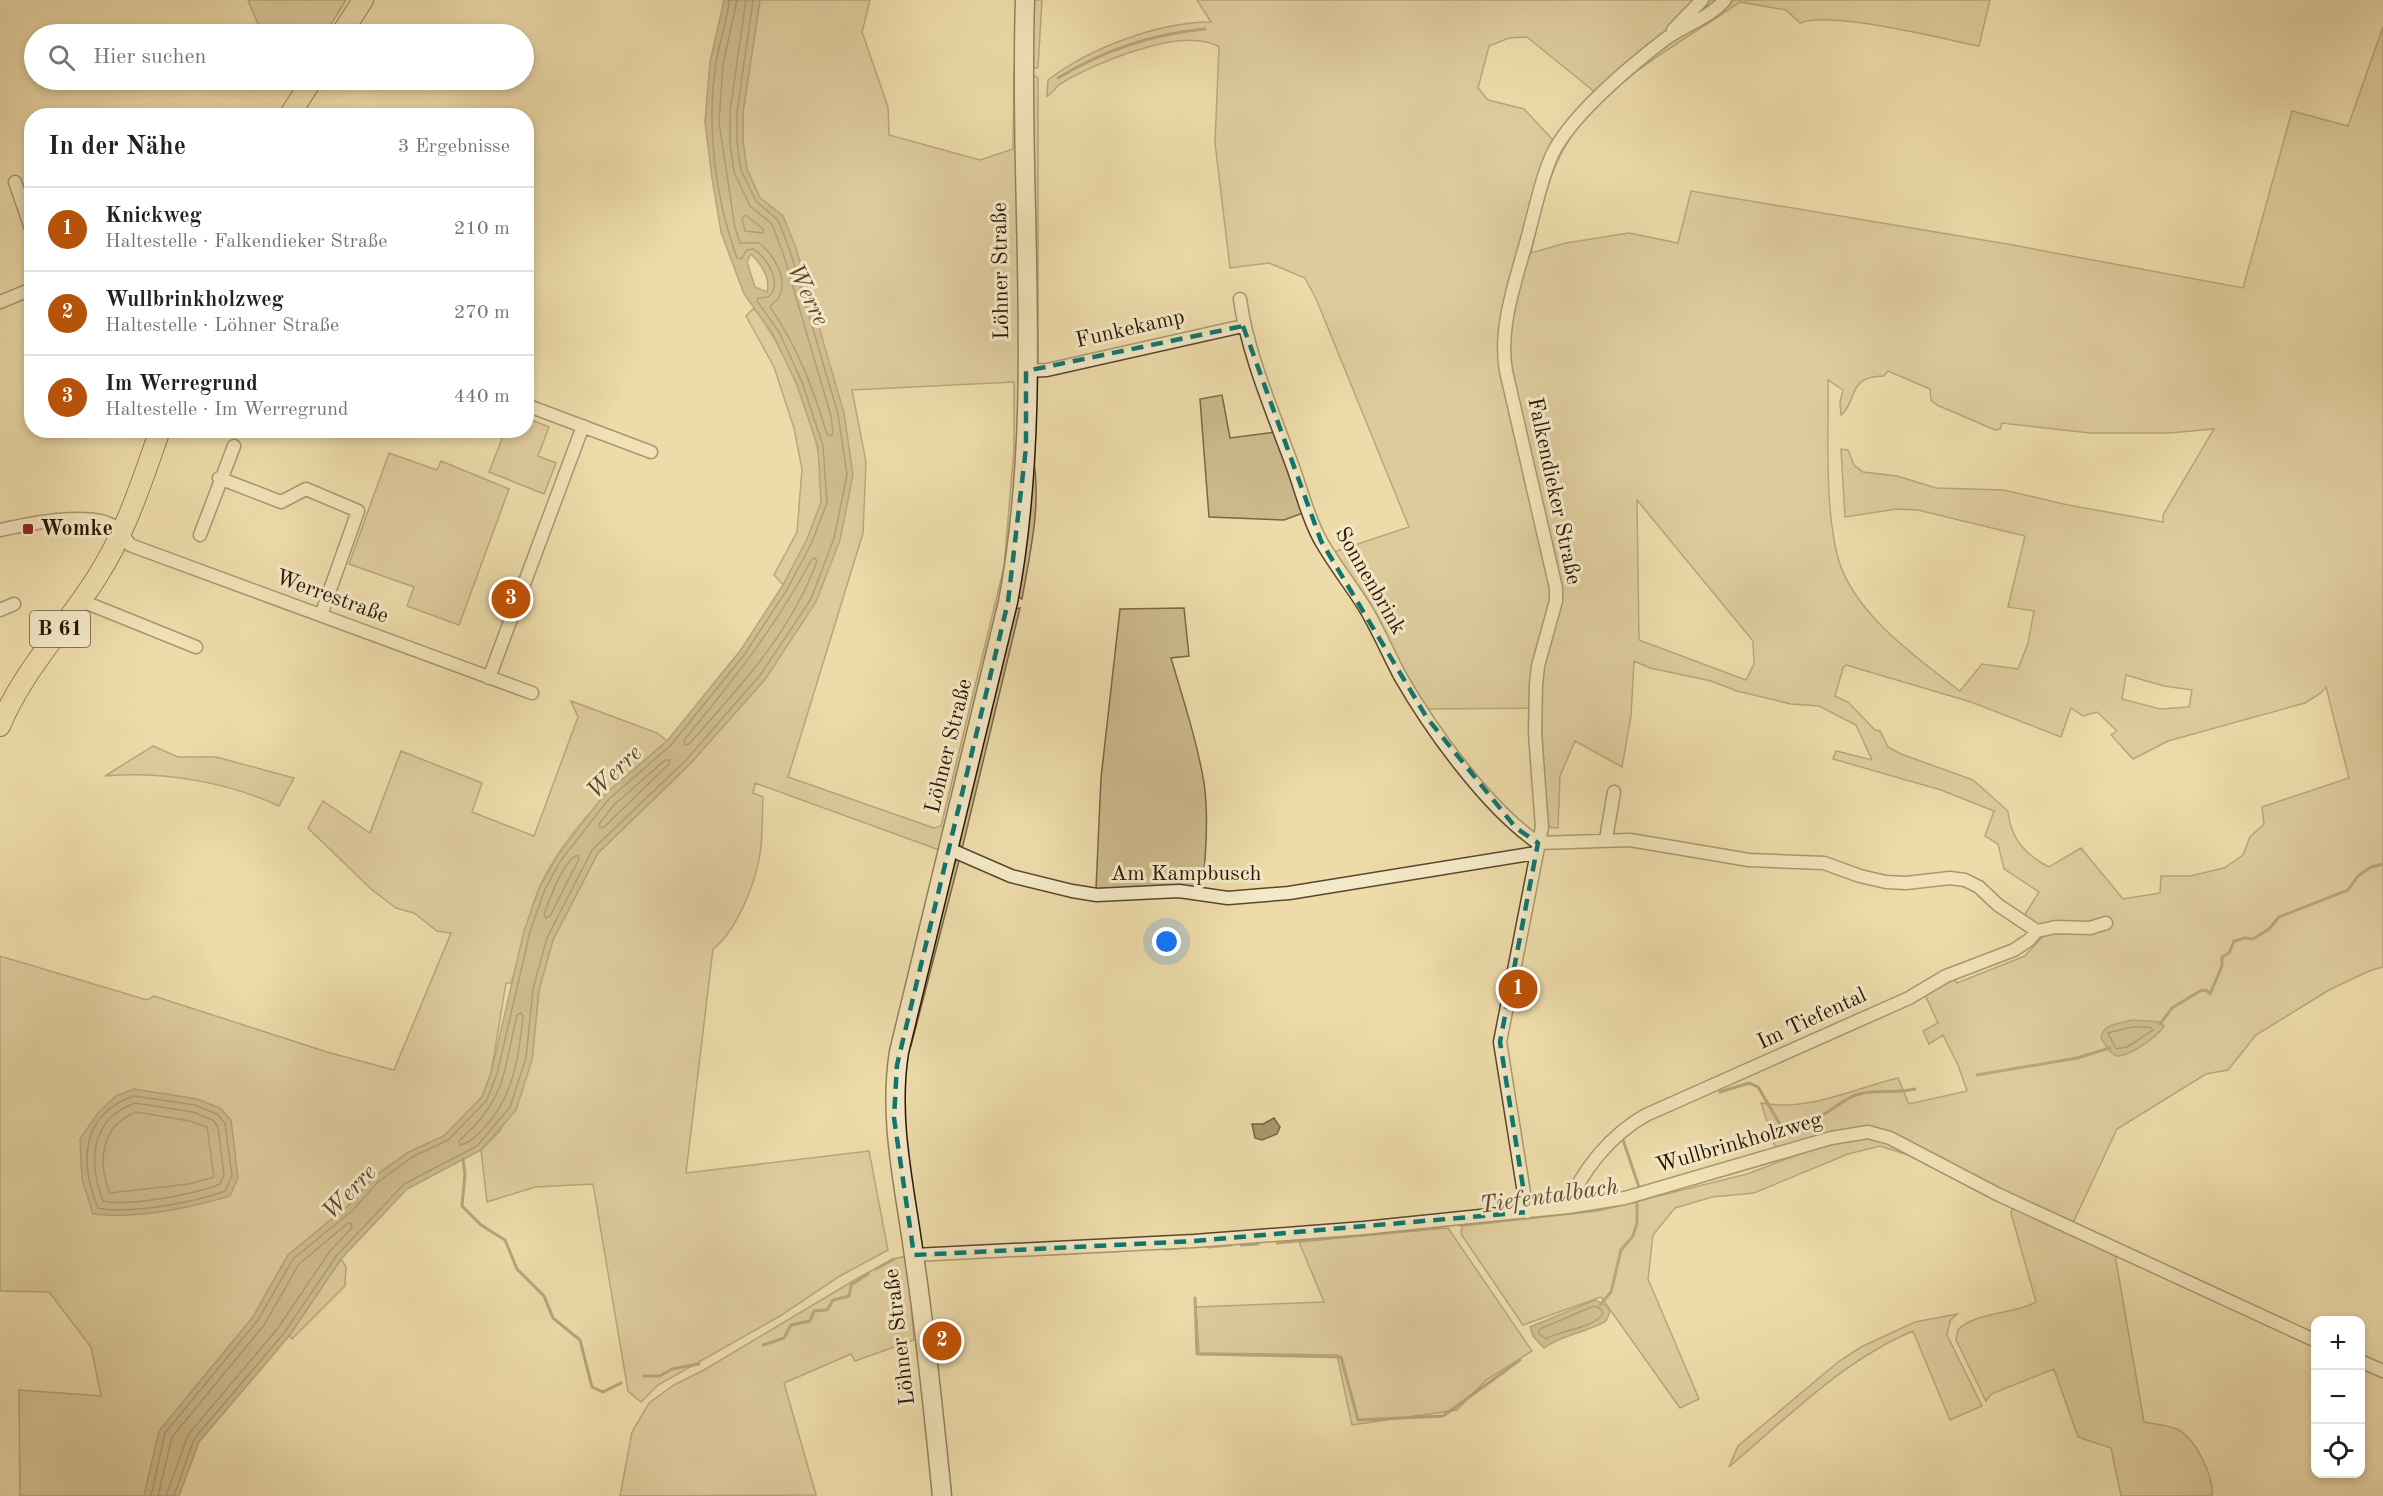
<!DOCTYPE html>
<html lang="de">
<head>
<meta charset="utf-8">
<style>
	body { margin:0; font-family:"Old Standard TT",serif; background:#f2f2f2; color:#202124 }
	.controls { position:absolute; right:18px; bottom:18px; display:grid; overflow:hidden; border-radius:12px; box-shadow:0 3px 9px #0003 }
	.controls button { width:54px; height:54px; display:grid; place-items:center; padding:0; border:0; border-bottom:2px solid #e0e0e0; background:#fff; color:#202124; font:30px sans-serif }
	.you { position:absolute; left:1167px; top:942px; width:21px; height:21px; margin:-15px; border:4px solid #fff; border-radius:50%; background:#1a73e8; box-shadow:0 0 0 9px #1a73e833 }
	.badge { display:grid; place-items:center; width:39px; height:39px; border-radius:50%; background:#b45309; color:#fff; font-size:20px; font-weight:700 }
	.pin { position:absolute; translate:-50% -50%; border:3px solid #fff; box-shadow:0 2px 6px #0006 }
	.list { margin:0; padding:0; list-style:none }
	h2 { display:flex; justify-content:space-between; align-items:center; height:78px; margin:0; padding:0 24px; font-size:26px }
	h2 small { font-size:20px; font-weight:400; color:#757577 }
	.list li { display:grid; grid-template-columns:39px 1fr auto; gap:18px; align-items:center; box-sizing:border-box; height:84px; padding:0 24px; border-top:2px solid #e0e0e0 }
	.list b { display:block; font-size:22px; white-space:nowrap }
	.list p { margin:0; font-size:20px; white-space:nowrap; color:#757577 }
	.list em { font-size:20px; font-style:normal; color:#757577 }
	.icon { flex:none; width:33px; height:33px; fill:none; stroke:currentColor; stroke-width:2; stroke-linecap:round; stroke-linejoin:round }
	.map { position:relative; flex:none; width:2383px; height:1496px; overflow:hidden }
	.search { position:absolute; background:#fff; box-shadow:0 3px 9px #0003; left:24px; top:24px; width:510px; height:66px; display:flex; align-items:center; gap:15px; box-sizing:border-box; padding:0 21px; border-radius:33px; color:#757577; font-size:22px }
	.panel { position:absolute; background:#fff; box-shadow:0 3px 9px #0003; left:24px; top:108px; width:510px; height:330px; border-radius:24px }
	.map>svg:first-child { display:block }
	.green { fill:#ccb98c; stroke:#7a6746; stroke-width:1.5; fill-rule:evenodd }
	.water { fill:#aa9870; stroke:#766443; stroke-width:1.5; fill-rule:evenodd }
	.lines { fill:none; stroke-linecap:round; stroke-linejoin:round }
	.shore { stroke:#6a5638; stroke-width:1.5 }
	.stream { stroke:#766443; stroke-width:3 }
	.street-casing { stroke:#5a462a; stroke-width:15 }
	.secondary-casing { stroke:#291500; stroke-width:21 }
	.primary-casing { stroke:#291500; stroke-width:22 }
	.street { stroke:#f3e8c7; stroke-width:12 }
	.secondary { stroke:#f3e8c7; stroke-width:18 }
	.primary { stroke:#eddba9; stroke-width:20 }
	.marked { fill:none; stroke:#0f766e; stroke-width:4.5; stroke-dasharray:12 8; stroke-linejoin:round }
	.poi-dot { fill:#8f2418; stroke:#f3e8c7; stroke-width:2 }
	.labels { text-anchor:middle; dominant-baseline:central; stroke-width:6; stroke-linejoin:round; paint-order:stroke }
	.shield { fill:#f3e8c7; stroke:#66543c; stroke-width:1.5 }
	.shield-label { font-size:21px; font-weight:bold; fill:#291500 }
	.street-label { font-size:22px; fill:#291500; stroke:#f3e8c7 }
	.poi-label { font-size:22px; font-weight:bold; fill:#291500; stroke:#f3e8c7; text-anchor:start }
	.water-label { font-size:24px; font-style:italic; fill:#5d492d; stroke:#f3e8c7 }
</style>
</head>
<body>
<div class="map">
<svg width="2383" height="1496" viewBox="0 0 2383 1496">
	<rect width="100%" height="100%" fill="#eddba9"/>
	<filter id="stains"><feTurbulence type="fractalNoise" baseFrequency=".00333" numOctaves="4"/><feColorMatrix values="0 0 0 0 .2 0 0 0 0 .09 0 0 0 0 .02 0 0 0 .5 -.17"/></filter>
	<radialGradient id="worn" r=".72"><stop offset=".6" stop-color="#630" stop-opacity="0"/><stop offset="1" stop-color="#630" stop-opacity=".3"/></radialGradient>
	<!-- green -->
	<path class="green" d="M248,0H346L325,34H262Z
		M760,0H870L862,32L888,107L889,135L980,160L1013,149L1014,71L1017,72L1020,381L1012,552L942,851L755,783L753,793L763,797C762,816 763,835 760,854C756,882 736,932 713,949L686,1173L869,1151L888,1250L840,1276L780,1316L658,1385L641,1402L628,1391L593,1184L535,1187L487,1202L481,1150L500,1131L532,1060L539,990L553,940L598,853L690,764L766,678L840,540L805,276L783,216L760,198L747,169L743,142V112ZM1014,382V449L1004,567L941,826L934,828L788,777L863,533L866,462L852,390Z
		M1030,0H1042L1038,68H1031Z
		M1197,0H1990L1979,46C1943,39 1829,10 1800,23L1786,10L1740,2C1685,41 1605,81 1569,140C1547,174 1540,214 1531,253L1566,243L1629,233L1678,243L1691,191L2007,244L2243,288L2292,111L2348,126L2383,27V967L2369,971L2329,990L2256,1035L2228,1070L2206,1074L2117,1129L2072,1225L1888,1132L1777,1152L1761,1103C1808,1112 1852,1089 1898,1078L1909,1104L1967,1091L1958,1065L1943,1035L1929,1044L1923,1031L1938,1023L1925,995L1953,976L1957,983L2025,956L2043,936L2024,916L2039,892L2004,869L1998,844L1985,836L1994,811L1941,790L1833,759L1836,751L1872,760L1856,725L1819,706L1791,704L1737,691L1711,681L1650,668L1634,661L1631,716L1622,767L1575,741L1560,776L1558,828L1546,827L1541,708L1425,709L1334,552L1409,527L1317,301L1305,278L1269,263L1230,268L1215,143L1219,47C1183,25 1093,64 1060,84C1055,88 1053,93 1047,96L1048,80C1090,48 1158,22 1211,22ZM1527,37L1596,93L1553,140L1524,109L1488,100L1478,88L1489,46L1509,38ZM1888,371L1930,389L1931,400L1937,405L1995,430L2000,429L2002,423L2090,433H2169L2214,429L2163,515V522L2068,505L2004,490L1936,488L1897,476L1863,472L1854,465L1848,450L1841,449L1845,517L1897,509L1918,510L2025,536L2008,607L2034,611L2028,643L2018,669L1982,664L1960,691C1918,659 1853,613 1838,558C1824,504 1829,436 1828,380L1843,390L1840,402L1841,415C1858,402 1846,376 1884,376ZM1637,500L1753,641L1754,664L1746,680L1639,640ZM1846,665L1971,702L2061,737L2071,708L2083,716L2097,712L2117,731L2111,735L2133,759L2168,741L2305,703L2321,693L2326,687L2349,778L2262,807L2264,824L2250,837L2243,855L2224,868L2190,876H2161L2160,893L2123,899L2081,848L2049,867C2027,856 2010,838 2008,811L1973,780L1901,754L1888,747L1880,731L1875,730L1848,702L1835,696L1843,668ZM2126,675L2164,686L2192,690L2189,707L2160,709L2122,699Z
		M1032,74L1038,78V367H1035Z
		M754,308C789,355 827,440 821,501C818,527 795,562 783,585L774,575L797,532L802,469L794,428L774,367L746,316Z
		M1222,395L1230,438L1275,432L1303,513L1284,520L1209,517L1200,399Z
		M527,418L549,427L538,456L556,463L544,494L489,472L505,431L526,430Z
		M389,453L437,470L441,461L509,489L459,625L407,606L414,587L349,564Z
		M1033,457C1042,503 1030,553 1022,599L1015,595Z
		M1020,608L962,849L957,839L1014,609Z
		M1184,608L1189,656L1171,658C1183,699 1197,741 1204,783C1209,818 1206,856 1202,890L1096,889L1101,778L1120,609Z
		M571,701L657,733L667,741C618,783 568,826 540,886C526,917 522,951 511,983H506L491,1073L482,1097L444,1136L409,1152L373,1177L349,1205L288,1255L253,1317L159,1431L144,1496H20L19,1390L101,1396L91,1347L49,1292L0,1291V956L147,1000L154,996L327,1052L394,1070L451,933L437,931L414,913L396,908L371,889L308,828L323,801L370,833L401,751L482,783L472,812L534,836L578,717Z
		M153,746L178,757H216L294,778L279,806C227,782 163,771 105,776Z
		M957,860L959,861L911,1046L907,1044L951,863Z
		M1871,1135L1906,1149L1905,1154L1880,1146L1848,1154L1754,1193L1712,1197L1675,1208L1653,1235L1648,1279L1699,1399L1680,1408L1601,1297L1523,1325L1461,1234L1462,1226L1598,1211L1747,1174L1821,1146Z
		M2013,1205L2115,1255L2144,1422C2154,1424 2168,1425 2177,1429C2196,1439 2214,1476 2212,1496H2121L2111,1448L2078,1437L2054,1369L1991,1394L1986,1401L1956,1340L1958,1330C1972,1313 2015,1314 2036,1302L2011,1213Z
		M1448,1228L1532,1351L1486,1380L1457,1410L1352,1425L1337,1355L1199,1353L1196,1307L1324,1302L1299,1242Z
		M907,1256L914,1340L855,1361L851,1354L784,1383L816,1495L620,1496L632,1432L649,1403L674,1385L704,1370L858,1278L893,1259Z
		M341,1259L346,1267L345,1286L292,1339L289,1336Z
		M1957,1314L1950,1321L1947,1335L1982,1406L1950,1420L1913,1331C1842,1361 1787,1418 1729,1467L1738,1446L1838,1362L1861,1347L1915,1322Z"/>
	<!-- water -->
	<path class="water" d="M724,0H760L743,112V142L747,169L760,198L783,216L796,248L844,413L853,475L840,540L816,602L766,678L690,764L598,853L553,940L539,990L532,1060L516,1110L481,1150L407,1189L341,1259L289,1336L199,1442L179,1496H144L159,1431L253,1317L288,1255L349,1205L373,1178L409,1152L444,1136L482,1097L491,1073L524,931L540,886L557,857L604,795L667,741L740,651L783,585L807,539L821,502L818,447L797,385L773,334L744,294L721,232L712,178L705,122L710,62ZM751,254C761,264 771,277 767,292L755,287L747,262Z
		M2132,1020L2161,1022L2164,1026C2158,1036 2129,1057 2117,1056C2110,1055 2105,1043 2101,1038C2103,1023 2119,1024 2132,1020Z
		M134,1089L197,1099L220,1108L231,1120L238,1178L230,1196C186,1209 138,1219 93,1214L82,1179L80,1139L98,1113L116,1096Z
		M1274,1118L1280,1127L1277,1134L1262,1140L1255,1138L1252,1124H1263Z
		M1595,1300L1606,1305L1610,1312L1606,1321C1586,1333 1563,1334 1544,1348L1533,1336L1530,1327Z"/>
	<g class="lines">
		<!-- shore -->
		<path class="shore" d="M737,0L723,64L719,122L735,228L740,243H759C773,254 789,278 779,297C777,302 772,303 770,307C798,347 813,389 827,434L831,436L833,433L831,416L783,253L772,224L750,206L734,172L730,143V111L746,0
			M746,215L763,229V233L745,231L742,218Z
			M812,559L815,558L817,561C791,633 739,688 689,744L685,745L684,740C732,682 776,626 812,559Z
			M665,760H669V764L604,827H600L599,824L614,805Z
			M578,855L579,859L550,916L546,918L544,914C550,899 563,860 578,855Z
			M521,1013L523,1016C519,1057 513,1099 483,1129C476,1136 470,1143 460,1145L459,1141C507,1098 503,1073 517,1015Z
			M2132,1027H2150L2153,1030L2127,1047L2116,1049L2108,1033Z
			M134,1096L195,1105L217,1114L225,1123L232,1176L225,1191C196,1202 128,1215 98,1208C79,1162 81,1114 134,1096Z
			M135,1103L193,1112L213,1120L218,1127L224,1175L220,1184C196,1194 128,1207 103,1201C88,1162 90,1119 135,1103Z
			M136,1112L190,1121L207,1127L214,1177L189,1184L110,1193C97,1163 101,1125 136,1112Z
			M1594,1306L1601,1309L1603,1313C1596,1328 1560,1330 1546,1339L1538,1333L1540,1329Z
			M151,1496L165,1433L258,1320L293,1259L353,1210L378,1182L412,1157L448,1140L487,1100L497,1074L530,932L545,889L561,860L608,800L671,745L744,655L788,588L812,542L827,503L823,446L802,382L779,332L757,301L758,298L768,297C784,284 767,257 753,249L747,250L741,259L737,258C715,198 706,126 716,63C719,42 728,21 729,0
			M158,1496L172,1437L264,1325L299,1264L348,1223H351L352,1228L330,1251L278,1328L188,1435L166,1496
			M174,1496L194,1439L284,1333L337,1255L404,1184L477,1146L510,1107L526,1058L533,989L547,938L592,850L686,760L761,674L811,599L834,538L847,475L838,414L790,251L778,220L756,201L741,170L737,143V112L753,0"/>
		<!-- stream -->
		<path class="stream" d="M1058,78C1104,50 1151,34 1205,29
			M2160,1024L2172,1008L2200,991L2206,990L2210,994L2222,966V957L2229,953L2234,941L2245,938L2253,939L2269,929L2279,917L2348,890L2358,876L2371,867L2383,864
			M1977,1075L2077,1058L2110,1048
			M1720,1092L1749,1083L1758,1087L1781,1126C1797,1124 1812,1122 1826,1113C1838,1106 1845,1098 1859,1094C1878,1089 1896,1094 1915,1089
			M1622,1137L1639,1187
			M463,1159L465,1174L462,1206L481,1225L505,1240L517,1269L544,1296L553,1318L580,1340L592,1387L603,1392L621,1383
			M1460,1225L1602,1209L1637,1201V1223L1633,1236L1621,1250L1611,1292L1600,1305
			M1277,1243L1440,1227
			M1241,1245L1258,1244
			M1208,1247L1231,1245
			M1166,1249L1179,1248
			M1098,1252L1118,1251
			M1048,1254H1058
			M1065,1254L1087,1252
			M876,1269L894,1259
			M1195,1298L1197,1354L1341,1357L1358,1420L1443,1416L1520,1360
			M763,1345L784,1338L791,1325L810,1321L814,1311L827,1310L833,1300L849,1296L851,1285L868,1274
			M644,1376H660L672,1369L699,1364"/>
		<!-- street casing -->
		<g class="street-casing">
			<path id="street" d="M1673,30L1702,0
				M15,182L32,231
				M1240,299C1247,353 1274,415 1293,467C1302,492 1309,521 1322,543C1336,567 1353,588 1367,611C1379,632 1389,655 1400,676C1431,730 1487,808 1538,843
				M0,302L32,289
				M1026,371L1047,370L1243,326
				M526,405L651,452
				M219,478L281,502L306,489L358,511L321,615
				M0,530C28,524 91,510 115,527C121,532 126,539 130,545L532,693
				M200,535L234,446
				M82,601L196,647
				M0,610L14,604
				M489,678L583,426
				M1606,839L1614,792
				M1538,843L1630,840L1749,860L1824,863L1860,876L1886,882L1906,883L1950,878L1965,880L1979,887L1998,905L2037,931
				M949,849L1011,876L1072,891L1097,895L1179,891L1228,898L1289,893L1536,853
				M1568,1207C1581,1170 1612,1134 1646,1115L1909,998L1946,976L2014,950L2029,940L2037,931L2056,927L2090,928L2106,923
				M1527,1212L1500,1042L1542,827L1535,733L1536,685L1538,666L1556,601V588L1506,371C1499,331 1513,289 1524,250C1532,224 1542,172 1555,149C1577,110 1628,68 1664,40C1684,25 1708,19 1725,0
				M914,1255L1194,1241L1364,1228L1568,1207L1625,1198L1831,1138L1868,1132L1890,1138L1997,1194L2316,1341
				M2360,1361L2383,1371"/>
		</g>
		<!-- secondary casing -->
		<g class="secondary-casing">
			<path id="secondary" d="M942,1496C934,1416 926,1335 914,1256C905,1188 888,1120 899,1052L1008,602C1045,407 1018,198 1025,0"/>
		</g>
		<!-- primary casing -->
		<g class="primary-casing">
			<path id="primary" d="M341,34L363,0
				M289,116L312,80
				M0,726C23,670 65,628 97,577C126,532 142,481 160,430"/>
		</g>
		<!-- street -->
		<use href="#street" class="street"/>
		<!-- secondary -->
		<use href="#secondary" class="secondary"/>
		<!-- primary -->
		<use href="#primary" class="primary"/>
	</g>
	<!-- marked area -->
	<path d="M0 0H2383V1496H0ZM1243,326L1321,541L1427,718L1516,828L1538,843L1500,1042L1527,1212L1194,1241L914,1255L894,1118L897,1065L1008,602L1026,448V371Z" fill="#eddba9" fill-opacity=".55" fill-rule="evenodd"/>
	<path class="marked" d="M1243,326L1321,541L1427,718L1516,828L1538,843L1500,1042L1527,1212L1194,1241L914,1255L894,1118L897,1065L1008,602L1026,448V371Z"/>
	<!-- markers -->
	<rect class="poi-dot" x="22" y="523" width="12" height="12" rx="3"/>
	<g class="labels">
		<!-- shield labels -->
		<rect class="shield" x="30" y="611" width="60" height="36" rx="4.5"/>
		<g class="shield-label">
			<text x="60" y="629">B 61</text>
		</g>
		<!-- street labels -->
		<g class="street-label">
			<text transform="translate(1001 271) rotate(-91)">Löhner Straße</text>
			<text transform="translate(1130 329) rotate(-13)">Funkekamp</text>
			<text transform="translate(1554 491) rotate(78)">Falkendieker Straße</text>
			<text transform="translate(1370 581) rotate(60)">Sonnenbrink</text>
			<text transform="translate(332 597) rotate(20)">Werrestraße</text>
			<text transform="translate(949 746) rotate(-76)">Löhner Straße</text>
			<text x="1186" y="874">Am Kampbusch</text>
			<text transform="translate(1812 1019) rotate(-25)">Im Tiefental</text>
			<text transform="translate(1739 1143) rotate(-16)">Wullbrinkholzweg</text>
			<text transform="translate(900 1337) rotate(-97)">Löhner Straße</text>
		</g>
		<!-- poi labels -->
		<g class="poi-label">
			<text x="40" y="529">Womke</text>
		</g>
		<!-- water labels -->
		<g class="water-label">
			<text transform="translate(807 295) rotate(64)">Werre</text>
			<text transform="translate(615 773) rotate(-44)">Werre</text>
			<text transform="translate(350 1193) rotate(-46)">Werre</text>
			<text transform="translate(1549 1197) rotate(-8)">Tiefentalbach</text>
		</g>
	</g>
	<rect width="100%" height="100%" filter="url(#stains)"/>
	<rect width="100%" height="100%" fill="url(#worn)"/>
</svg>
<div class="controls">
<button>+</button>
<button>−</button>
<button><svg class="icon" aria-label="locate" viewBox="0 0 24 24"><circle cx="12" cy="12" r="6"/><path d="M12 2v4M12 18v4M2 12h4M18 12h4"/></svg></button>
</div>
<div class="you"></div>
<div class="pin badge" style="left:1518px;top:989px">1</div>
<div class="pin badge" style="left:942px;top:1341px">2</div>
<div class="pin badge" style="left:511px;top:599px">3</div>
<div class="search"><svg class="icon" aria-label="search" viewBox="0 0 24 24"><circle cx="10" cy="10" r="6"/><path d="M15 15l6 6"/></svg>Hier suchen</div>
<section class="panel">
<h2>In der Nähe<small>3 Ergebnisse</small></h2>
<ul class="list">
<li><span class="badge">1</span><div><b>Knickweg</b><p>Haltestelle · Falkendieker Straße</p></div><em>210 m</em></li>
<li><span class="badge">2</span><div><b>Wullbrinkholzweg</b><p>Haltestelle · Löhner Straße</p></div><em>270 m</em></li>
<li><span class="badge">3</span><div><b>Im Werregrund</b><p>Haltestelle · Im Werregrund</p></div><em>440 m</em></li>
</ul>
</section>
</div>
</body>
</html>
